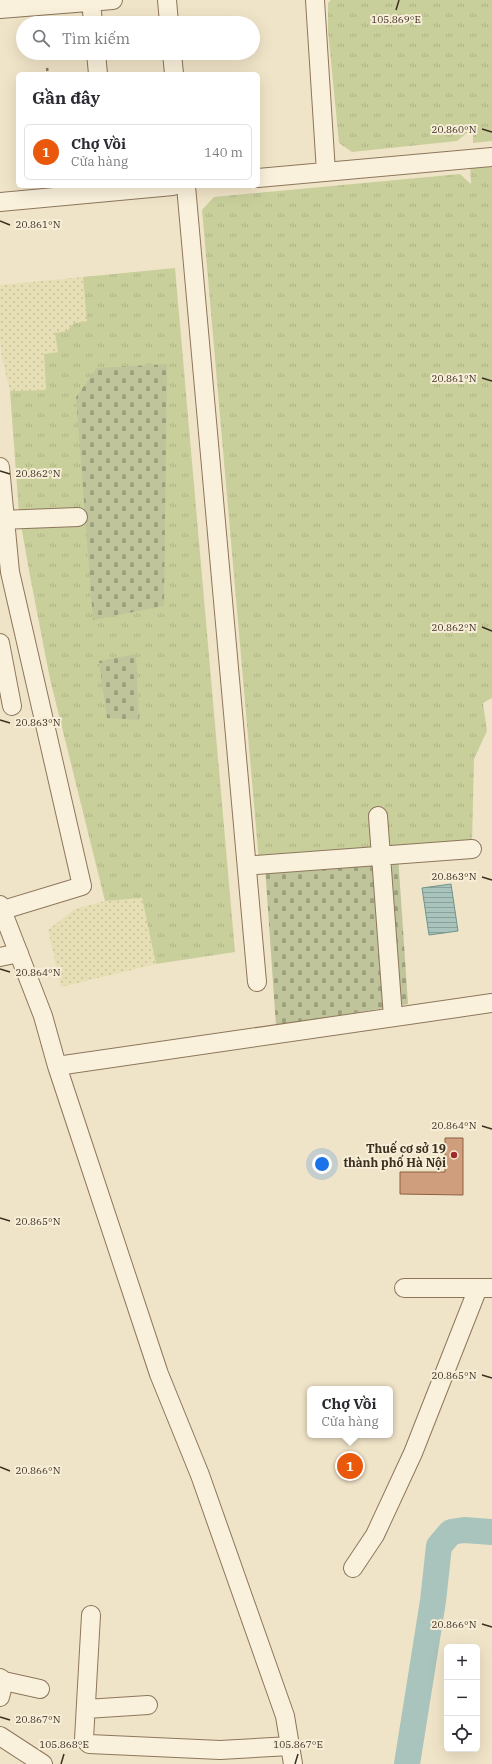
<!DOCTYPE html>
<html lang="vi">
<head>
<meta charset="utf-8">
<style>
	body { margin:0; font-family:"IBM Plex Serif",serif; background:#f2f2f3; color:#2b2b33 }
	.controls { position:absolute; right:12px; bottom:12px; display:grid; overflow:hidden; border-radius:6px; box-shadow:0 4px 16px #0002 }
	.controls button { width:36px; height:36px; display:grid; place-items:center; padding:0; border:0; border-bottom:1px solid #e1e1e2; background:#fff; color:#2b2b33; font:20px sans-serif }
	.you { position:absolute; left:322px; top:1164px; width:14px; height:14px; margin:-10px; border:3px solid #fff; border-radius:50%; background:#1a73e8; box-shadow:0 0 0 6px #1a73e833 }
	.badge { display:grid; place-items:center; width:26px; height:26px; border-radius:50%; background:#ea580c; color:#fff; font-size:13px; font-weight:700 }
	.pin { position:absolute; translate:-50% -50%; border:2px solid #fff; box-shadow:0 1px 4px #0006 }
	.popup { position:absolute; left:307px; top:1386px; width:86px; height:52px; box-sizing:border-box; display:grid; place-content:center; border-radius:6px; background:#fff; filter:drop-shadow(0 1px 3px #0005); font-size:13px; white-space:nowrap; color:#7c7c81 }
	.popup b { font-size:15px; color:#2b2b33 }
	.popup::after { content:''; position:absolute; left:50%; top:100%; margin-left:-8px; border:8px solid transparent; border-top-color:#fff }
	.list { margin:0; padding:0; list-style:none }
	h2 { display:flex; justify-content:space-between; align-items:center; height:52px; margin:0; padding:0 16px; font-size:17px }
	h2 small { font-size:13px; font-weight:400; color:#7c7c81 }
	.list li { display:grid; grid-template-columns:26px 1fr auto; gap:12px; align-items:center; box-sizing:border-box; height:56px; margin:0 8px 8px; padding:0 8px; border:1px solid #e1e1e2; border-radius:6px }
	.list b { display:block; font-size:15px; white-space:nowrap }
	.list p { margin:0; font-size:13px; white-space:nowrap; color:#7c7c81 }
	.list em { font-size:13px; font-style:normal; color:#7c7c81 }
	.icon { flex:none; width:22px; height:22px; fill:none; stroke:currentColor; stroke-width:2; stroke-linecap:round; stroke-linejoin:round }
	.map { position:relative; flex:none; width:492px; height:1764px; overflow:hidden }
	.search { position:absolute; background:#fff; box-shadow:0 4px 16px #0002; left:16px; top:16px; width:244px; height:44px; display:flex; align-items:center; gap:10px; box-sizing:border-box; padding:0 14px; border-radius:22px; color:#7c7c81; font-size:15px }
	.panel { position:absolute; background:#fff; box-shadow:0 4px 16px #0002; left:16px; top:72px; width:244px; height:116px; border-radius:6px }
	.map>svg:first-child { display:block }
	.farmland { fill:url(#farmland-dots) }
	.grass { fill:url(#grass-tufts) }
	.cemetery { fill:url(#cemetery-stones) }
	.water { fill:url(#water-rules); stroke:#6f938a }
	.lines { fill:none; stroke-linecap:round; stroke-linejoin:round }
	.river { stroke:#a9c4bc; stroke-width:26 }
	.building { fill:#cf9f7d; stroke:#8d5f41 }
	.minor-casing { stroke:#8d765c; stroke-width:20 }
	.path { stroke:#8d765c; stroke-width:2.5; stroke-dasharray:3 2; stroke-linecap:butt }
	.minor { stroke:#faf1dc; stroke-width:18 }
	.ticks { fill:none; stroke:#3d2e20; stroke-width:1.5 }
	.poi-dot { fill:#9e2a2b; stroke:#f7eed8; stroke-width:1.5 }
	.labels { text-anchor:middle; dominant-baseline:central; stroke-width:4; stroke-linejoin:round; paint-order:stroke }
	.poi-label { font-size:12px; font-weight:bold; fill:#3d2e20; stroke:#f7eed8; text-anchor:end }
	.ticks-label { font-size:10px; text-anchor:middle; fill:#3d2e20; stroke:#f7eed8; stroke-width:4; stroke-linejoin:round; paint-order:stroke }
</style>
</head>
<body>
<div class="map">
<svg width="492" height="1764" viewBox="0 0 492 1764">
	<defs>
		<pattern id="farmland-dots" width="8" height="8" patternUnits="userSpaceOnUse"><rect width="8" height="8" fill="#e6deb5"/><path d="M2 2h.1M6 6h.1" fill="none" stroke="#c6bf9b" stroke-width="1.8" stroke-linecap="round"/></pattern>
		<pattern id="grass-tufts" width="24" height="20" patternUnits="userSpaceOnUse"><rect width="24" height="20" fill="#c9cf9b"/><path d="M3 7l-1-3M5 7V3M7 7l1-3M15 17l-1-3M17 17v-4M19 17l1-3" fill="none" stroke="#aeb285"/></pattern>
		<pattern id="cemetery-stones" width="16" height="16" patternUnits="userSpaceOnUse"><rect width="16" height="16" fill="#bfc49a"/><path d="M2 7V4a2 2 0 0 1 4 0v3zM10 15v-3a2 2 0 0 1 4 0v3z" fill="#9ca07d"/></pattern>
		<pattern id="water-rules" width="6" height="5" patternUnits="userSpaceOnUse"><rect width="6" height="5" fill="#a9c4bc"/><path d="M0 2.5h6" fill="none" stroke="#8ba098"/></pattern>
	</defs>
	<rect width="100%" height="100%" fill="#f0e4c8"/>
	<!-- farmland -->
	<path class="farmland" d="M83,277L88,321L74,323L67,331L58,352L44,354L46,390L10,391L2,359L0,338V285Z
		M142,898L156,964L61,987L48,930L75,909L105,901Z"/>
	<!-- grass -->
	<path class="grass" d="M331,0H492V141L473,143V128L457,141L352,152L339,143L328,31V3Z
		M492,164V698L483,703L487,731L474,759L472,844L259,862L202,210L214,197L460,174L471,184L470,166Z
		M175,268L235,952L156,964L142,898L105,901L50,679L30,576L19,514L10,391L46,390L44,354L58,352L55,333L67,331L74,323L87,321L83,277Z"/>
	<!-- cemetery -->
	<path class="cemetery" d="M167,364L164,606L93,620L76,397L97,368Z
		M136,654L139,720L107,718L99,661Z
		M398,855L408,1004L276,1026L265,866Z"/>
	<!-- water -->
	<path class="water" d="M451,884L458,931L429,935L422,888Z"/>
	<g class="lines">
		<!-- river -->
		<path class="river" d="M407,1764L433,1601L439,1546L451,1532L464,1530L492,1532"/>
	</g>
	<!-- building -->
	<path class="building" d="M445,1138H463V1195L400,1194V1172H445Z"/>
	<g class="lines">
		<!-- minor casing -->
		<g class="minor-casing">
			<path id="minor" d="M91,0L93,23
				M167,0L169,23
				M315,0L326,172
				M0,9L113,0
				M96,53L98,74
				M172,53L174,74
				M258,178L492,157
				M186,186L257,982
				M0,202L173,186
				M0,467L10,572L82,886L0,911
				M0,520L78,517
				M0,643L12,706
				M378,816L393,1017
				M256,865L472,849
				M0,905L43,1016L57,1066L159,1374L200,1475L285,1716L293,1764
				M0,957L19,953
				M57,1066L492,1003
				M404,1288H492
				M353,1568L375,1535L413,1453L478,1288
				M91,1615L84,1739L89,1744L220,1750L290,1746
				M0,1678L4,1681L40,1689
				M0,1697L4,1681
				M86,1709L148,1705
				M0,1736L43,1764"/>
		</g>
		<!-- path -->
		<path class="path" d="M47,68L48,74"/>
		<!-- minor -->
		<use href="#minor" class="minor"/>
	</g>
	<!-- ticks -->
	<path class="ticks" d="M396,10L399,0M482,129L492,132M0,221L10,225M482,378L492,381M0,471L10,474M482,627L492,631M0,720L10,723M482,877L492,880M0,969L10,972M482,1126L492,1129M0,1218L10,1221M482,1375L492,1378M0,1467L10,1471M482,1624L492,1627M0,1717L10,1720M61,1764L64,1754M295,1764L298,1754"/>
	<!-- markers -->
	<circle class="poi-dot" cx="454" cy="1155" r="4"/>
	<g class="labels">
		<!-- poi labels -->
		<g class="poi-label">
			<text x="446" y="1148">Thuế cơ sở 19<tspan x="446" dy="14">thành phố Hà Nội</tspan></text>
		</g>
	</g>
	<g class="ticks-label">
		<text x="396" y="23">105.869°E</text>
		<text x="454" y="133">20.860°N</text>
		<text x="38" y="228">20.861°N</text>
		<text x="454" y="382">20.861°N</text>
		<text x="38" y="477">20.862°N</text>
		<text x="454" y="631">20.862°N</text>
		<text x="38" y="726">20.863°N</text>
		<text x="454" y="880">20.863°N</text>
		<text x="38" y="976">20.864°N</text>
		<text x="454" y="1129">20.864°N</text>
		<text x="38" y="1225">20.865°N</text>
		<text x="454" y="1379">20.865°N</text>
		<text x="38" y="1474">20.866°N</text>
		<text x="454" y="1628">20.866°N</text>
		<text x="38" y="1723">20.867°N</text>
		<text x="64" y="1748">105.868°E</text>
		<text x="298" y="1748">105.867°E</text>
	</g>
</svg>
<div class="controls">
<button>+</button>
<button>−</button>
<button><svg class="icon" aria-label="locate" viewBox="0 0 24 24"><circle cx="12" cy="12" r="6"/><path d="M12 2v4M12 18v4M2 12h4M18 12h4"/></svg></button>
</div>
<div class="you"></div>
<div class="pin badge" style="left:350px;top:1466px">1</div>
<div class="popup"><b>Chợ Vồi</b>Cửa hàng</div>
<div class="search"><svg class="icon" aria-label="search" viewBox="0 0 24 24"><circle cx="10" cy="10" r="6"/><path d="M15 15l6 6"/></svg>Tìm kiếm</div>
<section class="panel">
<h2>Gần đây<small></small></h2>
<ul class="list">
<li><span class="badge">1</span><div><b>Chợ Vồi</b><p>Cửa hàng</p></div><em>140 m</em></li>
</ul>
</section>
</div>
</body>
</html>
